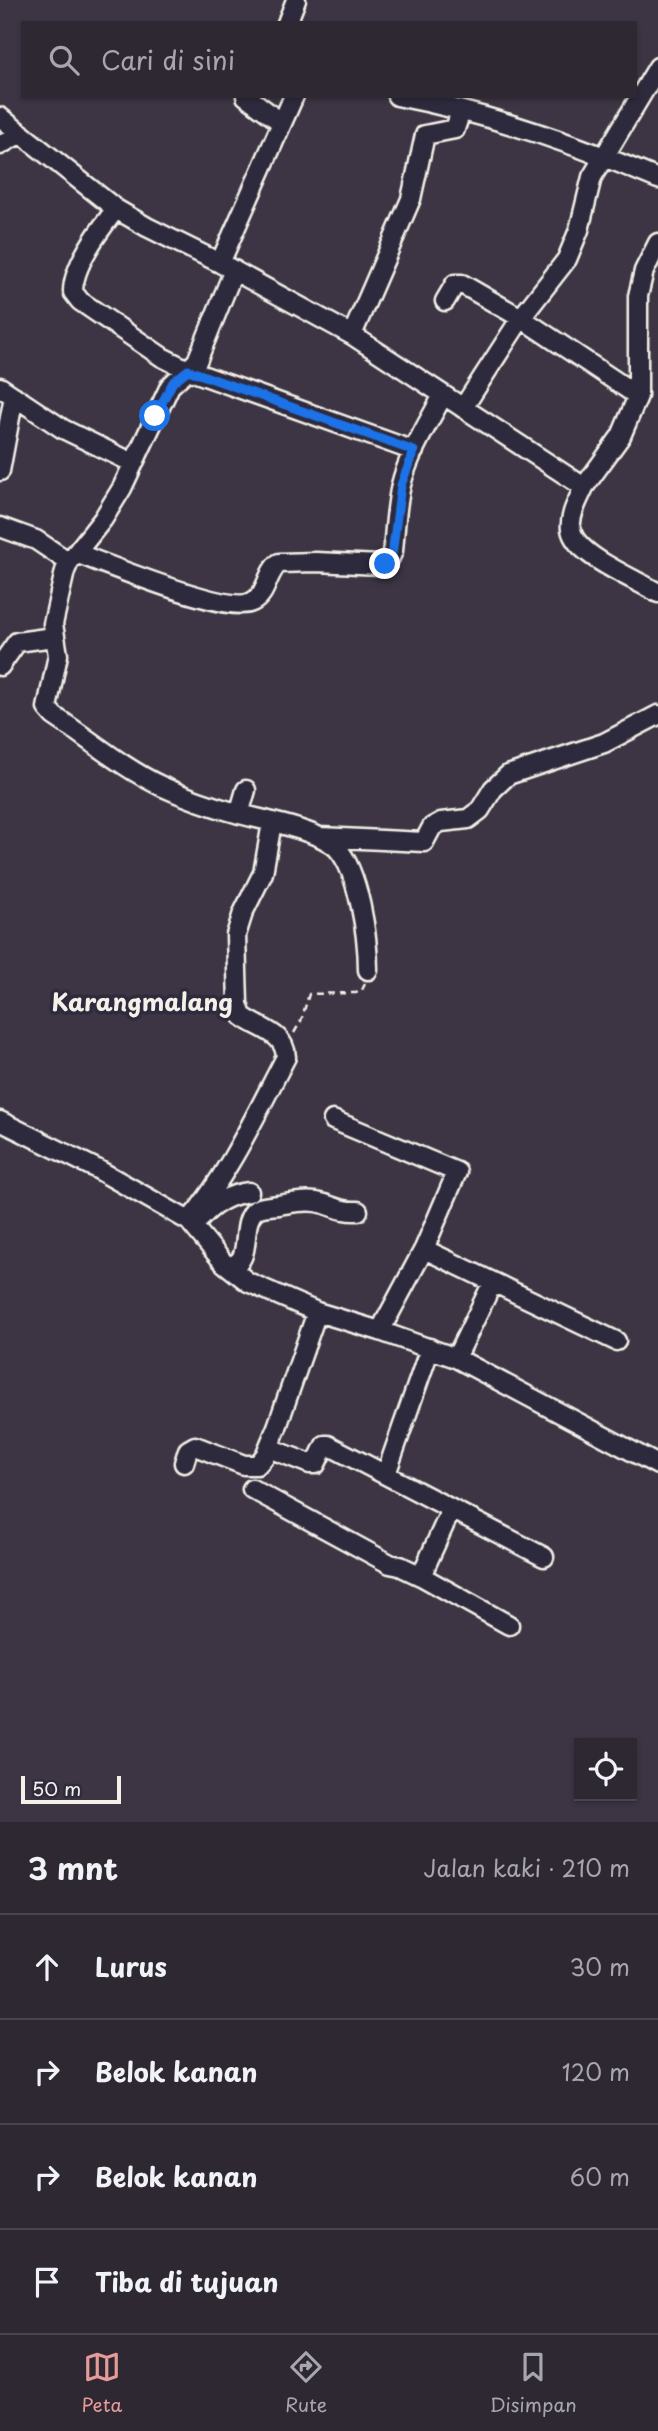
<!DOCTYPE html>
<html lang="id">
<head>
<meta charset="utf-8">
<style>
	body { margin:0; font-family:"Playpen Sans",sans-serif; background:#3a343f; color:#f1f3f6 }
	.controls { position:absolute; right:21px; bottom:21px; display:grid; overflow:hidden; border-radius:0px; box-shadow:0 2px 5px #0004 }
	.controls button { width:63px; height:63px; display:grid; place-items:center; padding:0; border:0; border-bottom:2px solid #49444e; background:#2e2833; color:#f1f3f6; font:35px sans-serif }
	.scale { position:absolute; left:21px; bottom:18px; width:100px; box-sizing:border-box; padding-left:7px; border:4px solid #f4f1e8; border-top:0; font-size:19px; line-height:24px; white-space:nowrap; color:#f4f1e8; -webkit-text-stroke:5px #2f2a3d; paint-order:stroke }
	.stop { position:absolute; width:21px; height:21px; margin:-16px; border:5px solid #1a73e8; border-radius:50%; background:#fff }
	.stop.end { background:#1a73e8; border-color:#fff; box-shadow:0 2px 7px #0008 }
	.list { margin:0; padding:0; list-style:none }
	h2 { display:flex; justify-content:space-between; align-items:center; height:91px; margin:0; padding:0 28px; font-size:30px }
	h2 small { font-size:23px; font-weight:400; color:#a7a6ac }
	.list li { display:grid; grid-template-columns:46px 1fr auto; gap:21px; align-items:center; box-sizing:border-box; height:105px; padding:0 28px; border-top:2px solid #49444e }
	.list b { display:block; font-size:26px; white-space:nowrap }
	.list em { font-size:23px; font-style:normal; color:#a7a6ac }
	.icon { flex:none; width:38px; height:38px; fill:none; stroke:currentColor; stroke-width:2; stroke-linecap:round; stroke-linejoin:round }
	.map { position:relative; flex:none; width:658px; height:1822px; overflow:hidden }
	.search { position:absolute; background:#2e2833; box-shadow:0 2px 5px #0004; left:21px; right:21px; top:21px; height:77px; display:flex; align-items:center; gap:18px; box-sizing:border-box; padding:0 24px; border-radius:0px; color:#a7a6ac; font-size:26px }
	.sheet { height:511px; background:#2e2833 }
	nav { display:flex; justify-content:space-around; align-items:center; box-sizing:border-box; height:98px; border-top:2px solid #49444e; background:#2e2833; font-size:19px; color:#a7a6ac }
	nav a { display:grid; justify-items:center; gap:4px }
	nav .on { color:#e69b98 }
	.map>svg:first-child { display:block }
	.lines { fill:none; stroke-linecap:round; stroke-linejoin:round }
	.minor-casing { stroke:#f4f1e8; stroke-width:23 }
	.path { stroke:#f4f1e8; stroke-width:2.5; stroke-dasharray:7 5; stroke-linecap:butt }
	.minor { stroke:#2f2a3d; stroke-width:18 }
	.route { stroke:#1a73e8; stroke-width:9 }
	.labels { text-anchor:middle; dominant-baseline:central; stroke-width:7; stroke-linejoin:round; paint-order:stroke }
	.quarter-label { font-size:24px; font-weight:bold; fill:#f4f1e8; stroke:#2f2a3d }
</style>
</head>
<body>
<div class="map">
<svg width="658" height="1822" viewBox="0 0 658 1822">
	<rect width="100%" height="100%" fill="#3d3544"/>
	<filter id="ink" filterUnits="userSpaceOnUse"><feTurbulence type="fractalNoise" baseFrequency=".0143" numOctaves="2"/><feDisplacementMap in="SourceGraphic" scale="14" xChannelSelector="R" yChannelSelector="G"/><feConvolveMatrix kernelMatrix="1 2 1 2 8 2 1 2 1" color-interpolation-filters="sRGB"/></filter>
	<g filter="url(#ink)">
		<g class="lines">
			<!-- minor casing -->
			<g class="minor-casing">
				<path id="minor" d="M287,23L296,0
					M246,96L282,123
					M397,96C486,113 574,143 658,179
					M0,117L116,209L147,227L220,263L352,335L584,487C579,499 569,515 571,529C575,556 636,579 658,593
					M0,145L21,133
					M116,209C100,229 73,265 73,292L80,301L162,357L188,370L414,451
					M220,263L294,96
					M234,270L197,361L170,386L122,488L103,519L69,562L65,571L53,624L58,655L47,708L54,716C89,739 123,768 161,786C185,797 211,806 236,813C261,820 319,830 337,848C359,872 368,938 368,970
					M445,301L455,284H462L521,318L638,396
					M352,335L411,199L425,135L455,129L461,111
					M0,387L63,429L133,463
					M463,408L521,318L567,259L579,230L592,177L658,67
					M0,471L14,396
					M584,487L621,436L638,396V296L644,271L658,243
					M0,527L36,540L69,562
					M76,553C106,564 229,615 252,602C268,594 266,573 279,563L316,562L380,565L388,562L393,551C395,529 396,507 401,485C409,453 428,424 443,395
					M0,666L17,642L54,637
					M239,814L246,790
					M320,837L424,842L432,827L441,822L468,819L480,810L493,789L508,775L604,743L658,715
					M333,1120L457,1172L424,1249L380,1331
					M0,1121L97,1169L189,1221L224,1263L248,1282L317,1312L380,1331L456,1358L658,1465
					M201,1218C212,1204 231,1194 249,1192
					M189,1221C230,1172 256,1114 286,1057C285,1032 259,1029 242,1016L238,1004L236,935L243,913L263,873L272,823
					M424,1249L616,1341
					M228,1266C256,1264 237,1222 257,1209C263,1206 272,1206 279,1205C291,1203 303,1200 316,1202C334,1205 338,1212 358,1211
					M456,1358L493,1282
					M269,1448L310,1464H316L325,1445H328L544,1557
					M184,1463L188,1450L195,1446L244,1465H257L265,1456L277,1427L317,1312
					M386,1474L430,1348
					M252,1489L390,1564L400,1566L421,1576L509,1625
					M421,1576L451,1510"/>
			</g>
			<!-- path -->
			<path class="path" d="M294,1033L301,1021L309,994L356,993L362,990L365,984"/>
			<!-- minor -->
			<use href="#minor" class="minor"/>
		</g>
	</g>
	<g class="lines" filter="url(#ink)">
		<!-- route -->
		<path class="route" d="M155,416L173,382L188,370L414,451L401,485L392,555L385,564"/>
	</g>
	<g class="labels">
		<!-- quarter labels -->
		<g class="quarter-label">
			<text x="142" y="1001">Karangmalang</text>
		</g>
	</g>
</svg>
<div class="controls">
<button><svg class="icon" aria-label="locate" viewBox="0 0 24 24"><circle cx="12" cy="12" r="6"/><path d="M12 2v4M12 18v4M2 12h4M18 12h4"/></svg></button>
</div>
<div class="scale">50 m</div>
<div class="stop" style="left:155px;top:416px"></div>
<div class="stop end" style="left:385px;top:564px"></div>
<div class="search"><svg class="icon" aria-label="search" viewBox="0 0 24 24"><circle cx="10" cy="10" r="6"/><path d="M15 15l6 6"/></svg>Cari di sini</div>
</div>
<section class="sheet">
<h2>3 mnt<small>Jalan kaki · 210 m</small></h2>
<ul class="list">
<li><svg class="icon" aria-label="ahead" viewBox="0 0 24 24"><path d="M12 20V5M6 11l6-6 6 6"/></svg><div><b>Lurus</b></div><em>30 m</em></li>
<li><svg class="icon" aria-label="right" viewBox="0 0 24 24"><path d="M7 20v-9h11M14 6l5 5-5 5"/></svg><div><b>Belok kanan</b></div><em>120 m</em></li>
<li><svg class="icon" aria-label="right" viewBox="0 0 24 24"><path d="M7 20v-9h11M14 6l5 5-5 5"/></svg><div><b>Belok kanan</b></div><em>60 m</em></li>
<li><svg class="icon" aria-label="arrive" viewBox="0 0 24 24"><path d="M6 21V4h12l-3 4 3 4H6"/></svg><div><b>Tiba di tujuan</b></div></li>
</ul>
</section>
<nav>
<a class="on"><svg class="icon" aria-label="map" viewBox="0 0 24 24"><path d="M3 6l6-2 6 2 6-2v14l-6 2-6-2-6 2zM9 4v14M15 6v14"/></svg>Peta</a>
<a><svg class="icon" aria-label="directions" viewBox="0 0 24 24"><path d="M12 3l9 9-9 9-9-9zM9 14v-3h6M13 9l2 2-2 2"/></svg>Rute</a>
<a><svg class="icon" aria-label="saved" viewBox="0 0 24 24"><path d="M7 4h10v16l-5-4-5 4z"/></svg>Disimpan</a>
</nav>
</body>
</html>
